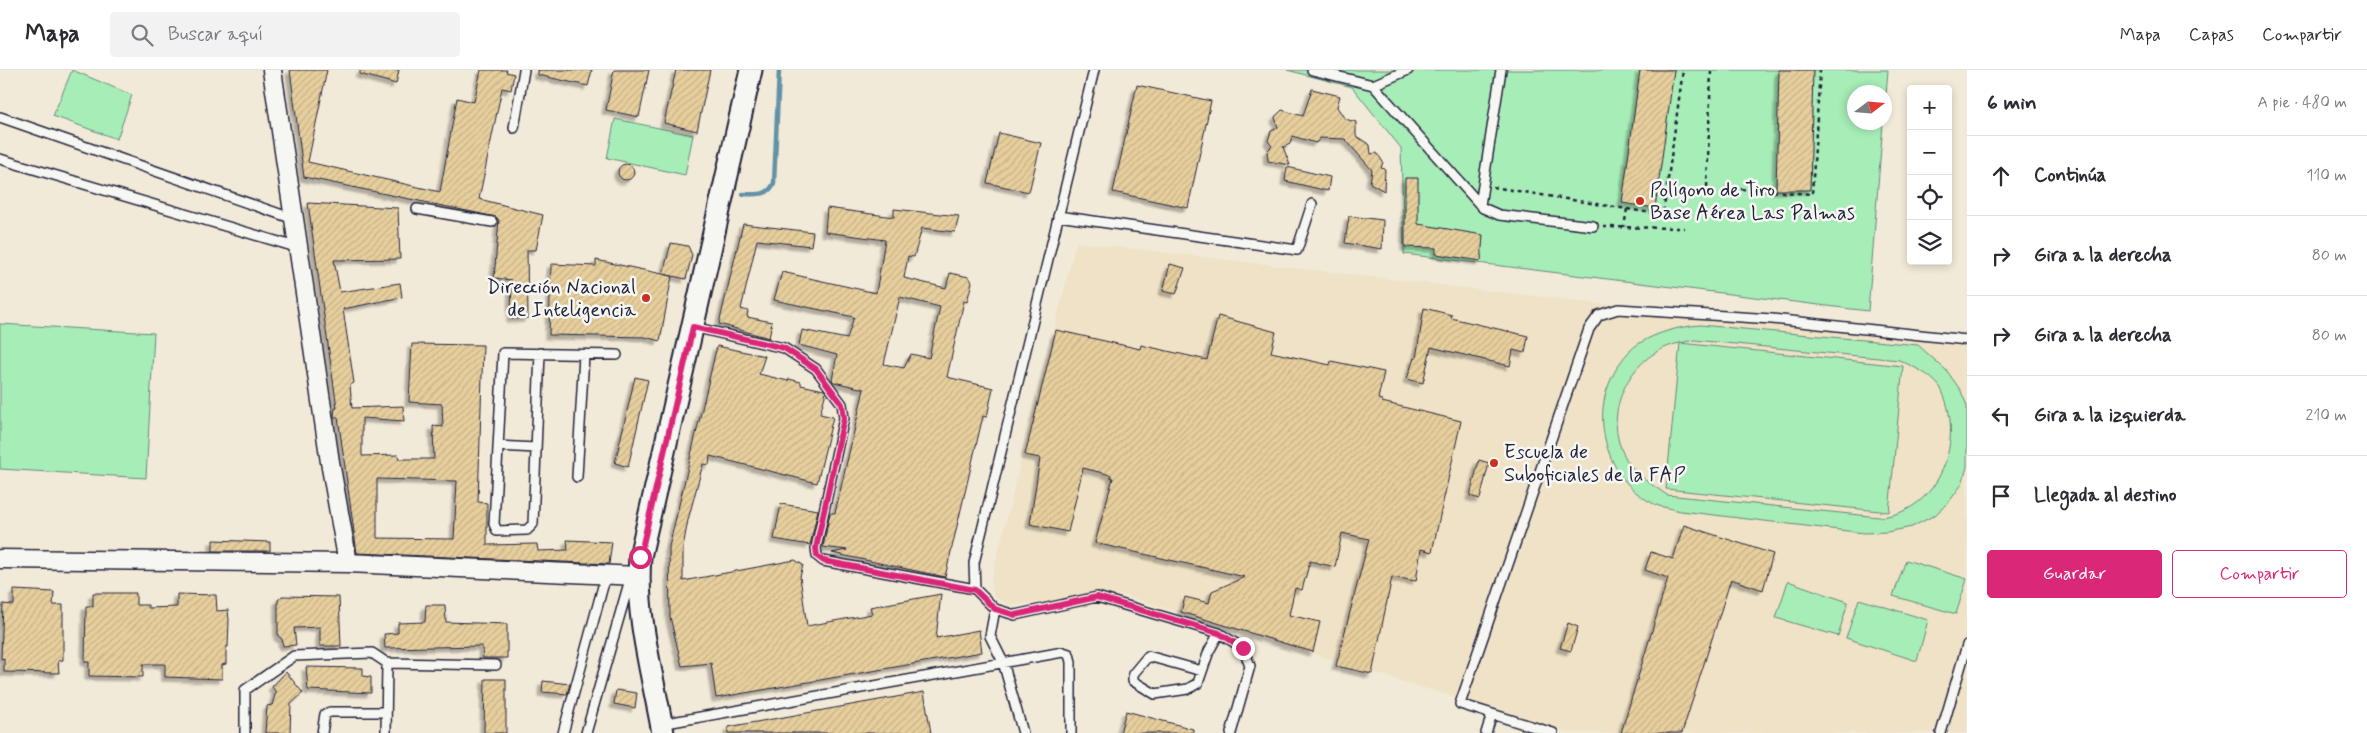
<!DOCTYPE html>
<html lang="es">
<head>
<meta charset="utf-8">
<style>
	body { margin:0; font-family:Mynerve,sans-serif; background:#f2f2f3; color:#2b2b33 }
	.controls { position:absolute; right:15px; top:15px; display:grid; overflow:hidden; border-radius:5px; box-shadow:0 2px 8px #0003 }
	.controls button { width:45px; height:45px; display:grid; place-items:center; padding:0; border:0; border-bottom:1px solid #e1e1e2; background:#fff; color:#2b2b33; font:25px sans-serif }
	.compass { position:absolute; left:1847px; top:15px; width:45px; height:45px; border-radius:50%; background:#fff; box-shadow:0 2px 8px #0003; rotate:74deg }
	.stop { position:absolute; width:15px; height:15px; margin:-11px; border:4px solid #db2777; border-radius:50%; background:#fff }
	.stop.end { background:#db2777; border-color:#fff; box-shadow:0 1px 5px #0008 }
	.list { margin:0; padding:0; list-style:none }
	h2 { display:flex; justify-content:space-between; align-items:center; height:65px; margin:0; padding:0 20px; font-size:21px }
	h2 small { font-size:16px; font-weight:400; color:#7c7c81 }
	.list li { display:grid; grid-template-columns:32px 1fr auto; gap:15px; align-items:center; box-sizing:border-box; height:80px; padding:0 20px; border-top:1px solid #e1e1e2 }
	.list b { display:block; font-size:19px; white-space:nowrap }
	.list em { font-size:16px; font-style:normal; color:#7c7c81 }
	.actions { display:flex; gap:10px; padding:15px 20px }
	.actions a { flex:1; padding:11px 0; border:1px solid #db2777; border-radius:5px; text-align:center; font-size:18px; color:#db2777 }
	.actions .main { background:#db2777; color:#fff }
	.icon { flex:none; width:28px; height:28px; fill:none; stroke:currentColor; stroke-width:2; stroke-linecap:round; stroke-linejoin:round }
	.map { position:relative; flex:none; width:1967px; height:663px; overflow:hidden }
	header { display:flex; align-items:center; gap:30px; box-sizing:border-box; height:70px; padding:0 25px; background:#fff; border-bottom:1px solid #e1e1e2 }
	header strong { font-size:24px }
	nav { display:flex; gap:28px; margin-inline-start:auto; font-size:18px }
	.search { width:350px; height:45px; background:#f2f2f3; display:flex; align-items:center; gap:12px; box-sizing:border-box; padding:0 18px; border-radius:5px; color:#7c7c81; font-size:19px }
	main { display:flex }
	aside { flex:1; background:#fff }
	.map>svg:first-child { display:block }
	.built { fill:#efe2c6 }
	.green { fill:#a7edb8; stroke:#64887a; fill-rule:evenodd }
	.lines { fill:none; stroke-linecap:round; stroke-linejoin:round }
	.stream { stroke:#6392a6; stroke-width:4.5 }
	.building { fill:url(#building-hatch); stroke:#22223b; fill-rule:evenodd; filter:url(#shadow) }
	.service-casing { stroke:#22223b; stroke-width:12 }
	.minor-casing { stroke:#22223b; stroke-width:21 }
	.tertiary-casing { stroke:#22223b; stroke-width:25 }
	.path { stroke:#22223b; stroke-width:2.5; stroke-dasharray:4 4; stroke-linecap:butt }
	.service { stroke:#f6f6f2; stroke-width:9 }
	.minor { stroke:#f6f6f2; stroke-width:18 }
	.tertiary { stroke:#f6f6f2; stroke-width:21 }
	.route { stroke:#db2777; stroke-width:6 }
	.poi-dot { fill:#c8321e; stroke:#f6f6f2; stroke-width:2 }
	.labels { text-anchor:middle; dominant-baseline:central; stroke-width:5; stroke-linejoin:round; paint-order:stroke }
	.poi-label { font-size:20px; fill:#22223b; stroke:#f6f6f2; text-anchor:start }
</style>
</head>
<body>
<header>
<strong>Mapa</strong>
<div class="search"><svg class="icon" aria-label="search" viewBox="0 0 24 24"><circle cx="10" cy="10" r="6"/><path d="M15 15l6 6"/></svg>Buscar aquí</div>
<nav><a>Mapa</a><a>Capas</a><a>Compartir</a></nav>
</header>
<main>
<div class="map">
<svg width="1967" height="663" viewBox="0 0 1967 663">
	<defs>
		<pattern id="building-hatch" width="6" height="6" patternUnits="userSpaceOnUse" patternTransform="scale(1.25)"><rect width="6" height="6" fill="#e7cf9d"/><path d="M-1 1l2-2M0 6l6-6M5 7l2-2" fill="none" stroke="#c6b188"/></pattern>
		<filter id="shadow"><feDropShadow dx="-4" dy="4" stdDeviation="1" flood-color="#0004"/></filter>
	</defs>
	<rect width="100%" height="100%" fill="#f2ead8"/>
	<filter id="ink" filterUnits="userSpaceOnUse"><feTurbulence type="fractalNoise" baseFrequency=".02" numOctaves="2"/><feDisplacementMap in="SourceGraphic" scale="10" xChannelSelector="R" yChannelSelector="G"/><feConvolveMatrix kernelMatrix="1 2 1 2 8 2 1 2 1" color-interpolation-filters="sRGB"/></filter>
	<g filter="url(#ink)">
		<!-- built -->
		<path class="built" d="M1076,172L1967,277V663H1570L1122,525L1009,535L994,527L991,510Z"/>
		<!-- green -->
		<path class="green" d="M72,0L132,25L117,69L53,46Z
			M1287,0H1888L1885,39L1884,22H1854V52L1883,53L1868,241L1404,184L1401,78L1352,17Z
			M615,49L693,65L685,105L607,88Z
			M0,254L154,263L146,408L0,399Z
			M1700,255L1918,275L1947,301L1961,321L1967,336V397L1962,414L1949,432L1935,445L1912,457L1887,462L1864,463L1681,441C1674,439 1666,438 1659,436C1612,418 1591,357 1609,314C1615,299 1625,283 1638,274C1658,262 1677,257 1700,255ZM1694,270L1899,290C1914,297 1930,304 1940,317C1967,368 1940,443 1879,447L1667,425C1651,414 1631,402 1623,383C1602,338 1633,282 1680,273L1666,419L1889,442L1903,296L1680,273Z
			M1906,490L1967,509L1956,544L1893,526Z
			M1788,511L1848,532L1838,566L1776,548Z
			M1859,529L1928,550L1917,591L1846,568Z"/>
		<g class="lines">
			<!-- stream -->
			<path class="stream" d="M743,124C756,124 768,127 774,113L779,0"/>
		</g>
		<!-- building -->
		<path class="building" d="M290,0H327L308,92L440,122L457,28L474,32L481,0H507L506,2L514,4L511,20L502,18L479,129L543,145L536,180H527L528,248L511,249L512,210L494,208L499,150L496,147L304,107Z
			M360,0H399L396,14L360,4Z
			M538,0H592L588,16L538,5Z
			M614,0H649L639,47L606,40Z
			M676,0H710L697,61L664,53Z
			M1640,0H1674L1655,138L1622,133Z
			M1779,0H1813L1810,120H1776Z
			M1137,15L1211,31L1188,138L1113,122Z
			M1312,19L1340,26L1337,37L1345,49L1356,52V66L1370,75L1371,84L1377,83L1383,92L1381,98L1385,99L1384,121L1370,113L1372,100L1345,69L1320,68L1316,73L1292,66L1290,74L1283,77L1290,95L1268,91L1267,81L1272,76L1268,71L1271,61L1278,58L1275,47L1282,40L1303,46Z
			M999,63L1041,73L1029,122L987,113Z
			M618 102a8 8 0 1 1 16 0a8 8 0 1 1-16 0Z
			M1287,97L1330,107L1328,121L1285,111Z
			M1405,108H1418V154L1483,165L1481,191L1436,184V178L1405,177Z
			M308,133L398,138L400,189L334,190L340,222L400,213L402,227L343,239L354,313L350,315L352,338L403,336L404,351L362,348V386L398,385L399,389H434L433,356L443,357L442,334L409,332L412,274L483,275L478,432L487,433V475L537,474L538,481L568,480L567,470L612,472L609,494L357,483L338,347H334L335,338H337ZM377,409L457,411L454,469L377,468Z
			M827,138L894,147V139L959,146L955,162L922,158L914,187L908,186L904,208L946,218L950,203L969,207L972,212L967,232L964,231L947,307L993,318L987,347L983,346L945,507L832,483L847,480L823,477L830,443H835L864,319L834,312L832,310L837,285L799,275L802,260L847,269L854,247L774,230L782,202L876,223L885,170L825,162ZM900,227L940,237L929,288L911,284L904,298L884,294Z
			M1349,146L1383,150L1382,179L1345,173Z
			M743,154L813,162L811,176L757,170L741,239L748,241L747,247L772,252L769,268L719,254Z
			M671,173L688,176L692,185L686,209L663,204Z
			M596,190L672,206L660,271L645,267L549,265L551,194L596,196Z
			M1170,194L1185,198L1176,224L1163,221Z
			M1424,238L1452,245L1451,248L1528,266L1525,283L1513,280L1510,296L1431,277L1423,313L1407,309L1414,288L1416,289Z
			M1218,246L1276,262L1271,282L1330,295L1331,291L1384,302L1378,329L1382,330V332L1461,351L1432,482L1421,479L1416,511L1392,507L1372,604L1336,596L1369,469L1342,463L1335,497L1310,491L1302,520L1295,518L1289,545L1320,552L1313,582L1181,542L1185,527L1209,533L1212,521L1245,507L1095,473L1113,408H1111V405L1083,398L1068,462L1030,454L1040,388L1025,385L1056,260L1140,279L1141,275L1207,290Z
			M717,276L765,286L759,304L788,311L789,309L801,312V315L824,320L826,322L820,344L833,347L817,413L710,386L709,395L703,394L688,450L683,477V511L795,490L803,495L800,507L807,556L872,544L870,537L941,524L936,568L979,560L982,582L716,628L711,593L682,596L670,547L669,477Z
			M635,307L648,310L628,397L615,393Z
			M1479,390L1489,393L1480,429L1470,426Z
			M781,434L818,440L810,475L774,469Z
			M1684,455L1773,484L1763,520L1731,509L1682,663H1621L1668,508L1645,500L1651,482L1673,489Z
			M213,470L270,472V481H213Z
			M14,520L54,522L53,535H63V590L58,591L59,603L4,602V588L1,589L3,534L14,535Z
			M93,523H136V535H148V538L177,537V524L216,525L217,541L228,540L229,550L228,577H226V594L222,595V609L165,607V594H143V607L89,606V592H85L86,536H93Z
			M282,526L339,527L341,576H320V557L294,558L296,575L283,576L282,569L278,566V530Z
			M426,535H445L446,552L507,554V588H483L482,576L385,578L384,564L398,563V553L425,552Z
			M1568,553L1578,557L1571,581L1560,578Z
			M306,597L363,598V606L371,607V623L308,620Z
			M286,602L303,623L291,634L290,663H265L267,636L272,635L276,622L272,617Z
			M485,609H506V663H484Z
			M543,611L570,614L567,624L542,622Z
			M616,620L637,623L635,638L614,634Z
			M924,622L931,663H728V657Z
			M1126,641L1193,659V663H1120Z"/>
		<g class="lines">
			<!-- service casing -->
			<g class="service-casing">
				<path id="service" d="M1312,0L1373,15L1483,138L1499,145L1593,156
					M1373,15L1408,0
					M0,47L294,149
					M514,58L524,0
					M0,89L299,178
					M1480,135L1501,0
					M417,139L492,152
					M1058,146L1297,180L1312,134
					M693,257L784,278L816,299L842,334L844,348L816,478L817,486L823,491L975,519L995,539L1015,545L1097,527L1219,563L1243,578L1250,596L1231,663
					M540,283L533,454L527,460L497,461L494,454L503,283L617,285
					M498,376L536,378
					M577,407L584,285
					M975,519L974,493L1094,0
					M995,539L990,566L1003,592L1023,663
					M1202,601L1148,586L1133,604V611L1155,624L1188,619L1198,613L1209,581L1219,563
					M661,654L1063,582L1069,584L1071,592V663
					M245,663V620L294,586L372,583L387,593L496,595
					M322,663L325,644L330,642H386
					M386,663L387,593
					M563,663L606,505
					M586,663L631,506
					M1486,663L1492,644
					M1553,663L1460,634L1589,259L1599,245L1618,239L1772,249L1967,270
					M1941,663L1967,575"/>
			</g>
			<!-- minor casing -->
			<g class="minor-casing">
				<path id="minor" d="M272,0L330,392L348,493
					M0,489L348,493L638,506"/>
			</g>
			<!-- tertiary casing -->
			<g class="tertiary-casing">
				<path id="tertiary" d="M663,663C653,606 635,545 640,487L751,0"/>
			</g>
			<!-- path -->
			<path class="path" d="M1493,117L1627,139L1624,157
				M1707,117L1711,0
				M1725,118L1812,124L1820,0
				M1627,139L1663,145L1683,0
				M1603,157L1684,158"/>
			<!-- service -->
			<use href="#service" class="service"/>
			<!-- minor -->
			<use href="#minor" class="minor"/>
			<!-- tertiary -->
			<use href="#tertiary" class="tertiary"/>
		</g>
	</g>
	<g class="lines" filter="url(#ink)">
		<!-- route -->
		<path class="route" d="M640,487L693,257L784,278L816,299L842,334L844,348L816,478L817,486L824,491L975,520L995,539L1015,545L1097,527L1219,563L1243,578"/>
	</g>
	<!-- markers -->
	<g class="poi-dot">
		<circle cx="1640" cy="131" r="5"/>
		<circle cx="646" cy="228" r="5"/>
		<circle cx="1494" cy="393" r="5"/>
	</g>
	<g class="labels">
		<!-- poi labels -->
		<g class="poi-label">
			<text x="1650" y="120">Polígono de Tiro<tspan x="1650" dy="23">Base Aérea Las Palmas</tspan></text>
			<text x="636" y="217" text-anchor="end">Dirección Nacional<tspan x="636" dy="23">de Inteligencia</tspan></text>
			<text x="1504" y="382">Escuela de<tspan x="1504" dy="23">Suboficiales de la FAP</tspan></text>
		</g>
	</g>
</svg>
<div class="controls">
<button>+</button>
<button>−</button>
<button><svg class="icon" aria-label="locate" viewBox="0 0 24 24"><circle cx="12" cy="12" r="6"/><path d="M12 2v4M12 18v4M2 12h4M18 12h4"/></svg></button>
<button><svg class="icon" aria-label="layers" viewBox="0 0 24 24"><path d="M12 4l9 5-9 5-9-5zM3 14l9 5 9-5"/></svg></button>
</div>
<svg class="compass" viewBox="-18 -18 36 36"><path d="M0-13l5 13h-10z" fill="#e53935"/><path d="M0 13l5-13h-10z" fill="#7c7c81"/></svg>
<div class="stop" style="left:640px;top:487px"></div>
<div class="stop end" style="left:1243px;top:578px"></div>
</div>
<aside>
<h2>6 min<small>A pie · 480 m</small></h2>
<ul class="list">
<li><svg class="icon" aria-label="ahead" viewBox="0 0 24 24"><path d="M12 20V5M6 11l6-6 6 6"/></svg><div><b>Continúa</b></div><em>110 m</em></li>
<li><svg class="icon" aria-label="right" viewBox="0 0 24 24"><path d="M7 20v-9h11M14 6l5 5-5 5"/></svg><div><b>Gira a la derecha</b></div><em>80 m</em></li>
<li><svg class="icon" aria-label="right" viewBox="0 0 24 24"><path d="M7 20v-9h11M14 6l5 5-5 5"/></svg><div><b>Gira a la derecha</b></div><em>80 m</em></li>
<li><svg class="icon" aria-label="left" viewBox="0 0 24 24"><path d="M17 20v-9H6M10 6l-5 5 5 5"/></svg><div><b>Gira a la izquierda</b></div><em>210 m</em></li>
<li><svg class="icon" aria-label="arrive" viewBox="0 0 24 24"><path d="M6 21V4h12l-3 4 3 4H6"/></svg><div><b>Llegada al destino</b></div></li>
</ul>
<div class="actions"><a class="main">Guardar</a><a>Compartir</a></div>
</aside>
</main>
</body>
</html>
